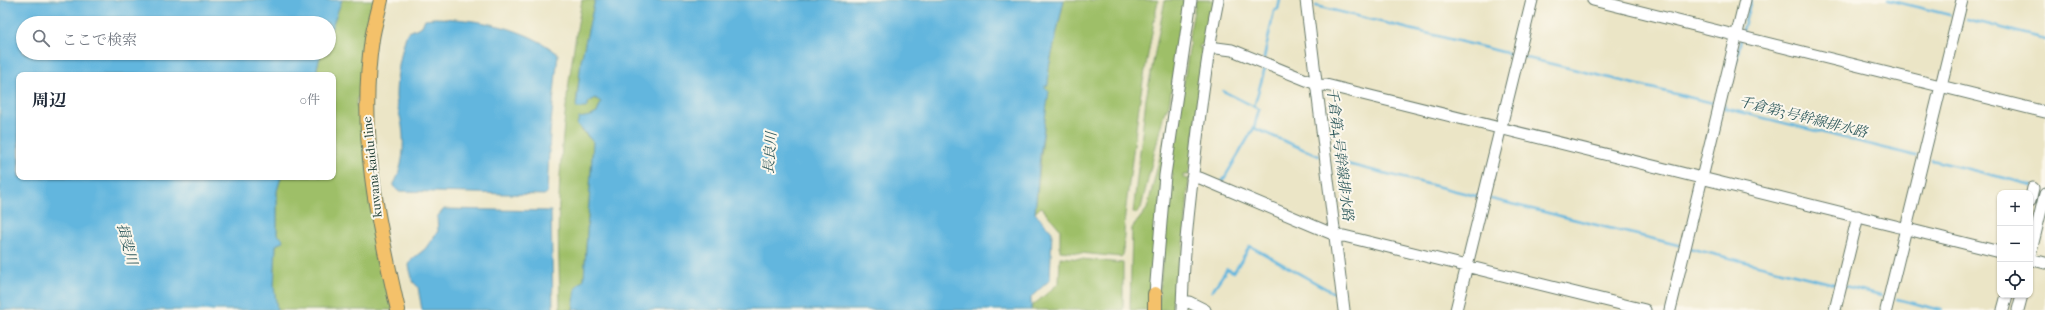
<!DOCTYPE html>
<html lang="ja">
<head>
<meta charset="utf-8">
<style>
	body { margin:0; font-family:"IM FELL French Canon","Noto Serif JP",serif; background:#f2f2f3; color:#1f2937 }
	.controls { position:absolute; right:12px; bottom:12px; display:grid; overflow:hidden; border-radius:8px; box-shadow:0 1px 3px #0004 }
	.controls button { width:36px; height:36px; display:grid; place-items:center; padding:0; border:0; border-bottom:1px solid #e0e1e3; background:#fff; color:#1f2937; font:20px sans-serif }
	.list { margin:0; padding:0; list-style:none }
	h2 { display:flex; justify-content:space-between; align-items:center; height:52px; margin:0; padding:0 16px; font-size:17px }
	h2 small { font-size:13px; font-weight:400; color:#747a83 }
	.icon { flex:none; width:22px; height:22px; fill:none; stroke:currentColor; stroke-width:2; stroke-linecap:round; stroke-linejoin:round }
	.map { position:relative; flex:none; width:2045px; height:310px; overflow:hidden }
	.search { position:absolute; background:#fff; box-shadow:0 1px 3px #0004; left:16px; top:16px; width:320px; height:44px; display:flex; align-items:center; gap:10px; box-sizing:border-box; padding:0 14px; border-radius:22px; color:#747a83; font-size:15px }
	.panel { position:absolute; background:#fff; box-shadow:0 1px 3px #0004; left:16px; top:72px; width:320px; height:108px; border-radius:8px }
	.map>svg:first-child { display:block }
	.green { fill:#9ebf68; stroke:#5e7e4e }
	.water { fill:#62b6de; stroke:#407a89 }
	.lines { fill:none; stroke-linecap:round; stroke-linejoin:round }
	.stream { stroke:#62b6de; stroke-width:2.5 }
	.minor-casing { stroke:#667867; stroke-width:13 }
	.major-casing { stroke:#667867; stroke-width:16 }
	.minor { stroke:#fff; stroke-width:11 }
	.major { stroke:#f4c16a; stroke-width:14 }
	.labels { text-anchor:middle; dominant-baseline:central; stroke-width:4; stroke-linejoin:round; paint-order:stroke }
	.street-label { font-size:13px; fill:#1f3d34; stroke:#fbf7ec }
	.water-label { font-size:14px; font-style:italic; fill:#305b5e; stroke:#fbf7ec }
</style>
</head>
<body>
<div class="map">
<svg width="2045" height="310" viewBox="0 0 2045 310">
	<rect width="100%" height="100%" fill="#fbf7ec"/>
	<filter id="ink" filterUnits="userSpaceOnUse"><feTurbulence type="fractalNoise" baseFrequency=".025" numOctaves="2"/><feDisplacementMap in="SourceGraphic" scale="8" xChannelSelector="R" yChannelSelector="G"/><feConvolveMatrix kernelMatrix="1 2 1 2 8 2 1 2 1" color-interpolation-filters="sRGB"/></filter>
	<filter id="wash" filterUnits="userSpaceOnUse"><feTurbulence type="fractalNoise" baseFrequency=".012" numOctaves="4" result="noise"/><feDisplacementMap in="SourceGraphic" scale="16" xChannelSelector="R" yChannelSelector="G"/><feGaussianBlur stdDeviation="0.9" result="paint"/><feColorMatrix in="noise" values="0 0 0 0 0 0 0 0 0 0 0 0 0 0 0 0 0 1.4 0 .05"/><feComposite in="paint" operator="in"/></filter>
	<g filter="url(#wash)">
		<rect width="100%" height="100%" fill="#ebe5c6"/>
		<!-- green -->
		<path class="green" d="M342,0H376L362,95L357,98L356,106L362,110L393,310H277L274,287L276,245L282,242L277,234V191L281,177H333V75H317V68L321,53H329V34Z
			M582,0H595L581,61L576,104L587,107L589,102L596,98L601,102L597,113L591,116L581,130L593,142L584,279L576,287L573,310H560C560,273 557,237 559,200C561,133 570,66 582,0Z
			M1064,0H1158L1140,98L1125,214L1123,255L1121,257L1060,251V229L1041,207L1035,213L1048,90L1043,86L1048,85L1049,67Z
			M1165,0H1186L1169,105L1164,113L1141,208L1137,213H1133L1146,99Z
			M1196,0H1215L1206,45H1200L1199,48L1206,49L1189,175H1183V178L1189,179L1179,310H1158L1169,178H1172L1173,174L1170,173L1190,43L1188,42Z
			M1167,129L1151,310H1130L1132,228L1147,209Z
			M1060,257L1123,263V310H1031V307L1059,283Z"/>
		<!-- water -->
		<path class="water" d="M0,0H342L329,34V23H23V53H321L317,68V75H19V177H281L277,191V234L283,239L282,242L276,245L274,287L277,310H0Z
			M595,0H1064L1049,67L1048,85L1044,86L1049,91L1040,155L1035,213L1052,232L1050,280L1031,297V310H573L576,287L584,279L593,142L577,124L579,118L591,116L597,113L601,102L595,98L589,102L586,108H576L581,61Z
			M435,18C477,19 525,27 558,54L550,133L547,193L544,195L398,191L393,186C403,168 405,147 402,126C401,116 396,107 396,96C396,78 401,50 407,33L422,26L425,19Z
			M444,209L551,211L553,310H422L418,287L413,282L409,266L410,261L425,249L438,231L437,217Z"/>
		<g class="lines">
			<!-- stream -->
			<path class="stream" d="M1888,0L1950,15
				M1316,6L1515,55
				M1967,19L2045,39
				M1742,34L1751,0
				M1523,57L1717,104
				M1264,58L1274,11L1278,9L1280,0
				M1736,62L1741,39
				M1223,91L1259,109L1254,128L1319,156
				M1725,105L1724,108L1916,156
				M1254,107L1265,68
				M1932,160L2032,185
				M1335,161L1480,197
				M1222,182L1254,128
				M1487,198L1682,246
				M1689,248L1838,285
				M1845,286L1881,295
				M1212,291L1227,269L1234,272L1250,246L1332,292H1336
				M1897,299L1941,310"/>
		</g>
	</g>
	<g filter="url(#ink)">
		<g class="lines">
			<!-- minor casing -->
			<g class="minor-casing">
				<path id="minor" d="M1306,0L1344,310
					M1593,0L2045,112
					M1209,47L1232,50L1316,84
					M1316,86L1326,85L2000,252
					M1192,178H1200L1335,235
					M2030,201L2033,188
					M1335,237L1344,236L1645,310
					M2030,255L2045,194
					M2030,259L2045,263
					M1155,294L1165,175L1191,0
					M1182,302H1189L1205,310
					M1182,310C1183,261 1188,213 1194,165C1200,110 1207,54 1218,0
					M1456,310L1532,0
					M1670,310L1745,0
					M1835,310L1858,216
					M1886,310L1962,0
					M2003,310L2007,295
					M2018,310L2022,295"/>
			</g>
			<!-- major casing -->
			<g class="major-casing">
				<path id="major" d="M381,0C378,13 374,26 372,39C358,133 377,219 398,310
					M1155,310V294"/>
			</g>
			<!-- minor -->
			<use href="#minor" class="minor"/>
			<!-- major -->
			<use href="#major" class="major"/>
		</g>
	</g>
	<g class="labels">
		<!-- street labels -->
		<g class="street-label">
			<text transform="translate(372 167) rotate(-96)">kuwana-kaidu line</text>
		</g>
		<!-- water labels -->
		<g class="water-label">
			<text transform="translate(1803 117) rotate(14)">千倉第3号幹線排水路</text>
			<text transform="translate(770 153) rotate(-86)">長良川</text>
			<text transform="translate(1340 154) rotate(83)">千倉第4号幹線排水路</text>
			<text transform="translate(127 244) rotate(75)">揖斐川</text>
		</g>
	</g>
</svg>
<div class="controls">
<button>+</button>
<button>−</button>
<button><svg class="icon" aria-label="locate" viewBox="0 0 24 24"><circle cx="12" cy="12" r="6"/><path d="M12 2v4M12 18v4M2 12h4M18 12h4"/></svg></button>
</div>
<div class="search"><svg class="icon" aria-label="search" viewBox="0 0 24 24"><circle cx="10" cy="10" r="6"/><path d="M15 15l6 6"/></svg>ここで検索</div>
<section class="panel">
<h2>周辺<small>0件</small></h2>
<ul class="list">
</ul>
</section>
</div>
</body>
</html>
